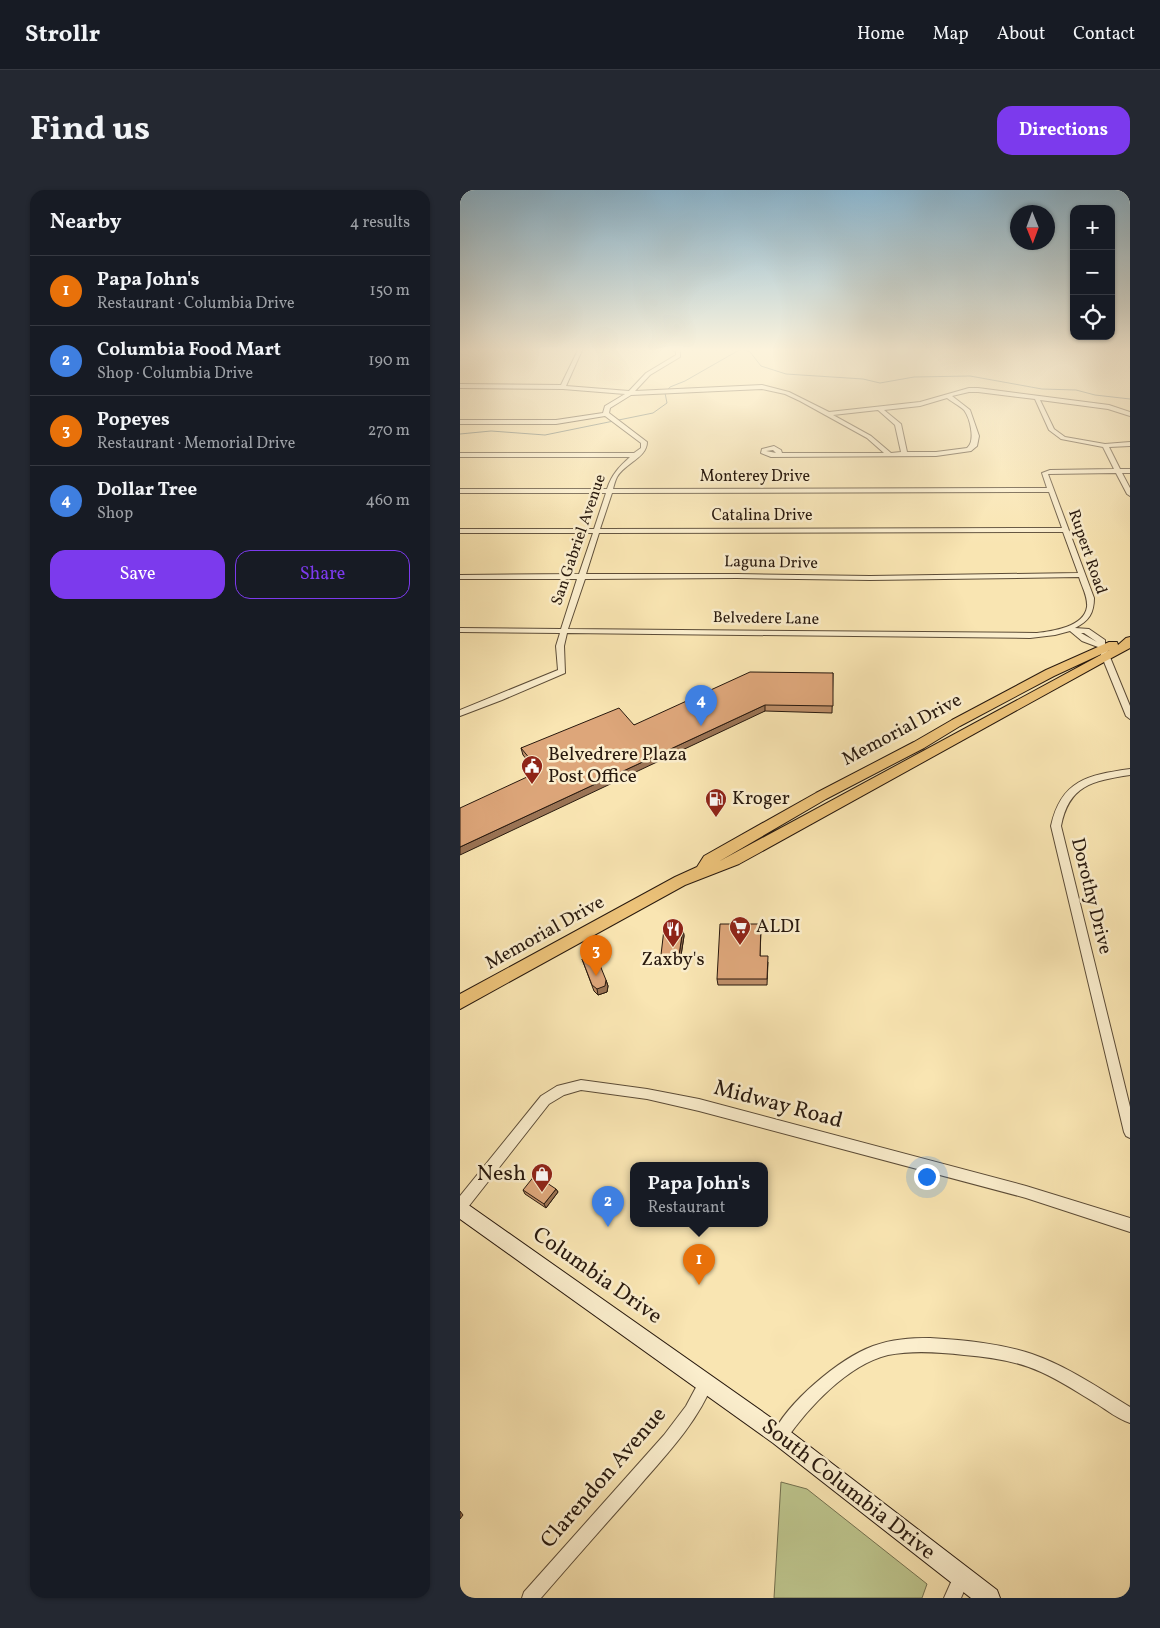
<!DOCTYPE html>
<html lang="en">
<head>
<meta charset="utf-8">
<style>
	body { margin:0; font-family:Vollkorn,serif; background:#242831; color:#f1f3f6 }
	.controls { position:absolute; right:15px; top:15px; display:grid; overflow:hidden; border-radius:10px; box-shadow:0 1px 4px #0004 }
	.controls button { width:45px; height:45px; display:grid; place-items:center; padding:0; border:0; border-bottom:1px solid #363941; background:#171b24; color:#f1f3f6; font:25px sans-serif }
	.compass { position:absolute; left:550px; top:15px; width:45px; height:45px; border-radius:50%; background:#171b24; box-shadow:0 1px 4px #0004; rotate:179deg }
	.you { position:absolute; left:466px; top:986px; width:18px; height:18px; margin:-12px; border:4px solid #fff; border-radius:50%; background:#1a73e8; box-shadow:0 0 0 8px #1a73e833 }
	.badge { display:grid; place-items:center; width:32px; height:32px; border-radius:50%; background:#7c3aed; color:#fff; font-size:16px; font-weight:700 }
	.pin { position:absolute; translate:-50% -41px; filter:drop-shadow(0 1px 2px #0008) }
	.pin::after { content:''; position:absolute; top:26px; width:18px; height:15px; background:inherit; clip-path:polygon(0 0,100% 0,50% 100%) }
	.popup { position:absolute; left:170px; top:972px; width:138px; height:65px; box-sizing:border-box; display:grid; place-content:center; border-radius:10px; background:#171b24; filter:drop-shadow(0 1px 4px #0005); font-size:16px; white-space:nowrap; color:#9ea1a6 }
	.popup b { font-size:19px; color:#f1f3f6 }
	.popup::after { content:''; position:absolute; left:50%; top:100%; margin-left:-10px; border:10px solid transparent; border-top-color:#171b24 }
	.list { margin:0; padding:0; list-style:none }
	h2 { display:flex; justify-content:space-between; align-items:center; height:65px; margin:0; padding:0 20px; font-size:21px }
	h2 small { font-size:16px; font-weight:400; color:#9ea1a6 }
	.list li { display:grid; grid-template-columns:32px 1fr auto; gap:15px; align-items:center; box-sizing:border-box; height:70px; padding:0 20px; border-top:1px solid #363941 }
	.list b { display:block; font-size:19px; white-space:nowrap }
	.list p { margin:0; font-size:16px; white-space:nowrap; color:#9ea1a6 }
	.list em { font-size:16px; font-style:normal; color:#9ea1a6 }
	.actions { display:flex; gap:10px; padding:15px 20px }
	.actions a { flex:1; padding:11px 0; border:1px solid #7c3aed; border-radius:15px; text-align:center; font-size:18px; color:#7c3aed }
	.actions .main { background:#7c3aed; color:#fff }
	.icon { flex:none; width:28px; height:28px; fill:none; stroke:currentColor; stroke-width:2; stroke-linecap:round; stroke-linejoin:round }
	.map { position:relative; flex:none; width:670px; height:1408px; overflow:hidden; border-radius:15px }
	header { display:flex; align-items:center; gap:30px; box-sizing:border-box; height:70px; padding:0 25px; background:#171b24; border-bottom:1px solid #363941 }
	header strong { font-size:24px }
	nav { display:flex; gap:28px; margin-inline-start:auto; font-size:18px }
	.intro { display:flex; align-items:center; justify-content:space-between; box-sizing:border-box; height:120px; padding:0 30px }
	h1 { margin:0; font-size:35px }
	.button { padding:12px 22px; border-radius:15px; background:#7c3aed; color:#fff; font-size:18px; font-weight:700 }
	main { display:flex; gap:30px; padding:0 30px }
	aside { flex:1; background:#171b24; border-radius:15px; box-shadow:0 1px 4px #0004 }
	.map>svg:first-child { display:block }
	.green { fill:#bdc58d; stroke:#726f4e }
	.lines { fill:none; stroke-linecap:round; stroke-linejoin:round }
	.stream { stroke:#707b72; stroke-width:1 }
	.minor-casing { stroke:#5c4c37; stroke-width:2 }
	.secondary-casing { stroke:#28190e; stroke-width:2 }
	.primary-casing { stroke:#28190e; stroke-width:2 }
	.minor { fill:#fbeecd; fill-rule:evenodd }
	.secondary { fill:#fbeecd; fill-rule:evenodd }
	.primary { fill:#ecc279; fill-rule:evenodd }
	.wall { fill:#be8f69; stroke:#28190e }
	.shaded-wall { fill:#9b7455; stroke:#28190e }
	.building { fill:#dda67a; stroke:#28190e }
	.labels { text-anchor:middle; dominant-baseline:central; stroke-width:5; stroke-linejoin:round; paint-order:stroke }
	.far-street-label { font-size:16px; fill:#28190e; stroke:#fbeecd }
	.street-label { font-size:19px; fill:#28190e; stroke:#fbeecd }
	.poi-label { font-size:19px; fill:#28190e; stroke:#fbeecd; text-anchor:start }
	.near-street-label { font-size:22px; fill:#28190e; stroke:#fbeecd }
	.near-poi-label { font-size:22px; fill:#28190e; stroke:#fbeecd; text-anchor:end }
</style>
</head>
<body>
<header>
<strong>Strollr</strong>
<nav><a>Home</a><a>Map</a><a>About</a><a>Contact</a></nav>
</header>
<div class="intro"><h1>Find us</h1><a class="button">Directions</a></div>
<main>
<aside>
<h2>Nearby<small>4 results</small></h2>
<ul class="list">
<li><span class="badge" style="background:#e8710a">1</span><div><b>Papa John's</b><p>Restaurant · Columbia Drive</p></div><em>150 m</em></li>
<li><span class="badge" style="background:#3f7fe0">2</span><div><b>Columbia Food Mart</b><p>Shop · Columbia Drive</p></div><em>190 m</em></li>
<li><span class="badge" style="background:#e8710a">3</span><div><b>Popeyes</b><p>Restaurant · Memorial Drive</p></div><em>270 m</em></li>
<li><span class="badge" style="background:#3f7fe0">4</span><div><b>Dollar Tree</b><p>Shop</p></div><em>460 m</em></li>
</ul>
<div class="actions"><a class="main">Save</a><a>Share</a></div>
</aside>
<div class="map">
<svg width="670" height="1408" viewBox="0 0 670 1408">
	<rect width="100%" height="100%" fill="#f9e5b2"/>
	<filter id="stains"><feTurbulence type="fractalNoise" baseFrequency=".004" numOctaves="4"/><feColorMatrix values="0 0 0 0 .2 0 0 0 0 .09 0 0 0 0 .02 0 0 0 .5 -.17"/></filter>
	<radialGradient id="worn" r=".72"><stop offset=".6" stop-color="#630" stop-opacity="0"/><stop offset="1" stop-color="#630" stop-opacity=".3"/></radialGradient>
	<!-- green -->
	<path class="green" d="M321,1292L347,1299L467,1394L462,1408H314Z"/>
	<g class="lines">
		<!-- stream -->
		<path class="stream" d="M278,158L290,162L301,176L326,184L403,189L420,193L454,187L510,186L582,199L616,200L635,205L670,209
			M0,244L31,241L85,245L193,223L207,213L205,203L210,197L225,191L281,159"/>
		<!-- minor casing -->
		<g class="minor-casing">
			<path id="minor" d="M119,158H123L106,196L169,201L186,183L216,165V162L211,158H216L220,161V167L190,185L175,201L302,195L329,202L369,222L460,212L509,198H518L649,215L670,222V226L648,219L580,210L594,239L605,247L645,254L670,252V256L649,257L660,279H670V283H662L670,298V306L667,304L656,283L588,284L634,408C634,423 629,431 615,438L629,439L645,450V455L670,516V529L666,526L638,457L622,451L610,441L595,445L570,448L107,443L104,456L105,483L42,510L0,526V520L98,480L96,456L100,443L0,442V438L101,439L117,389H0V385L119,384L133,343H0V339H134L146,303H0V299H147C152,284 159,277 170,267H0V263H174L181,258V253L145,226L96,234H0V230H96L143,223L145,216L165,204L103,199L0,198V194L101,195ZM302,199L325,204L340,211L407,248L424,263H322L321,260L314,256L302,259L301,263L311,267L476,266L511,261L517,256L519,246L510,220L492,206L509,202H518L575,209L589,240L601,249L643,257L654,279L590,280L582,283L587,298L153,299C154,295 155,291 157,287C165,273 187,268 187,252L149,223L150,218L171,205ZM487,208C492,212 500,216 504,220C510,228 516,251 507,258L476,262H447L441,234L424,220L460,216ZM418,220L435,235L441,262L431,263L411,246L373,225ZM313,260L316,263L306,261ZM589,302L602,338L140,339L152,303ZM603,342L618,383L410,386L277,384H126L139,343ZM619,387C622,397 628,407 627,417C624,437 593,441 577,443L108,439L125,389L277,388L410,390ZM621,443H624L637,452Z
				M670,579V585C632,591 609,595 601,636L670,917V948L666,946L664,942L591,636C601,590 628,585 670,579Z
				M121,890L187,899L239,909L566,996L670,1028V1042L566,1008L239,921L187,909L121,900L104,905L89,914L5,1021L0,1022V1006L81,906L97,896Z
				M470,1148C504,1150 539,1153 572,1164C607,1176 639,1198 670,1217V1233C658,1229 648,1221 637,1214C619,1203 601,1191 581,1182C557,1171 530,1167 504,1165C479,1162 453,1160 428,1165C387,1175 348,1218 325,1251L320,1254L315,1251L312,1246C326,1213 380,1168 413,1156C432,1149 450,1148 470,1148Z
				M246,1186L251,1188L253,1193C236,1235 204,1267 175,1301C143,1337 112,1372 81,1408H62L64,1402L204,1245L226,1216L241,1188Z
				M502,1379L508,1381L510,1387L501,1408H484L496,1381Z"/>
		</g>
		<!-- secondary casing -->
		<g class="secondary-casing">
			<path id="secondary" d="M0,1009L327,1239L537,1400L540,1408H511L313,1253L0,1029Z"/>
		</g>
		<!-- primary casing -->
		<g class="primary-casing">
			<path id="primary" d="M670,447V458L644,472L279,674L225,695L0,819V804L215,687L237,677L244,666L356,603L454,552L492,530L586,480L649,452H657L658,455L666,448ZM650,460L269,666L258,672L366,609L464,558L500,536L594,486Z"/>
		</g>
		<!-- minor -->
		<use href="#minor" class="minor"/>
		<!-- secondary -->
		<use href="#secondary" class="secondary"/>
		<!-- primary -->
		<use href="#primary" class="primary"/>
	</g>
	<!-- wall -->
	<path class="wall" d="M373,483L372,523L305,521L77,582L63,565L61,558L174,535Z
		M223,739L224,746L220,772L203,771L201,765Z
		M301,740L300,766L308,772L307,795H258L257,789Z
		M122,769L146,790L148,796L147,802L138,805L134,801Z
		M96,999L98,1002L86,1018L65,1004L63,1000Z"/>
	<!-- shaded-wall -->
	<path class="shaded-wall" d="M305,515V521L0,665V657Z
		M223,739L224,746L220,772L219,765Z
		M146,790L148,796L147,802L138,805L137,799Z
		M96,999L98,1002L86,1018L84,1014Z
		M0,1321L3,1325L0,1329Z"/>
	<!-- building -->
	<path class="building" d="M290,482L373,483V516L305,515L0,657V618L80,581L61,558L159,518L174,535Z
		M260,734H301L300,766H308L307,789H257Z
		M204,739H223L219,765H201Z
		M135,763L146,790L145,796L137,799L132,795L122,769Z
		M75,985L96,999L84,1014L63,1000Z"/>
	<!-- sky -->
	<linearGradient id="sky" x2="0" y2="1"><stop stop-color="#8bb8d3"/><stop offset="0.45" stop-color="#fcf3dc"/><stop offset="1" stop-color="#fcf3dc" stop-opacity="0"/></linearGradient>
	<rect width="670" height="355" fill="url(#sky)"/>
	<!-- icons -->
	<defs>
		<g id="civic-pin" transform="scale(1.125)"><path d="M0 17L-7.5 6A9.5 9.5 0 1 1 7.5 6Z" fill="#8f2418" stroke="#fbeecd"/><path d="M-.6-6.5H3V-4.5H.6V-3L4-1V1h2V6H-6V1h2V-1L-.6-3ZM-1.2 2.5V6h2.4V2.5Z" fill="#fff"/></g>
		<g id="fuel-pin" transform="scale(1.125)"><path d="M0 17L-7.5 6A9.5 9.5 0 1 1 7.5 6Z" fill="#8f2418" stroke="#fbeecd"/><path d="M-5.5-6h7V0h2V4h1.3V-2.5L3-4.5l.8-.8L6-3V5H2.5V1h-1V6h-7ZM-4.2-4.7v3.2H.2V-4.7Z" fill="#fff"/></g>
		<g id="supermarket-pin" transform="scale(1.125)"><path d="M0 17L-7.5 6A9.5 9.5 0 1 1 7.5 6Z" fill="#8f2418" stroke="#fbeecd"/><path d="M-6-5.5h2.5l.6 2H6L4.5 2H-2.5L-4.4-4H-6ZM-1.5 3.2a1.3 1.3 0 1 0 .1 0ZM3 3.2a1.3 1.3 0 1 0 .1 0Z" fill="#fff"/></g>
		<g id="restaurant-pin" transform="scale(1.125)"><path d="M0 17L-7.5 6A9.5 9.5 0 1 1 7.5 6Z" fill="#8f2418" stroke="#fbeecd"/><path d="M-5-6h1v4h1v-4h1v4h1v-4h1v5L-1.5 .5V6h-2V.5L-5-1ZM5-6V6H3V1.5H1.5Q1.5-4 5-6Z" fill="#fff"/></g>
		<g id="shop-pin" transform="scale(1.125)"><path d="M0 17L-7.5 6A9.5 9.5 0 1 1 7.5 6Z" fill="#8f2418" stroke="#fbeecd"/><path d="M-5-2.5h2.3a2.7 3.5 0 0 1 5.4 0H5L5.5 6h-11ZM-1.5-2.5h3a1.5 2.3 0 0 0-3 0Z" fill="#fff"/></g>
	</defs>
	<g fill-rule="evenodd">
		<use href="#civic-pin" x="72" y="576"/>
		<use href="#fuel-pin" x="256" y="609"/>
		<use href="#supermarket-pin" x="280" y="737"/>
		<use href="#restaurant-pin" x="213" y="739"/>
		<use href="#shop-pin" x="82" y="984"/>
	</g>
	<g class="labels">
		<!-- far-street labels -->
		<g class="far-street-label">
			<text x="295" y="287">Monterey Drive</text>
			<text x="302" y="326">Catalina Drive</text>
			<text transform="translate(119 350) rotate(-71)">San Gabriel Avenue</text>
			<text transform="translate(627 362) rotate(71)">Rupert Road</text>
			<text transform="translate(311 373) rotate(1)">Laguna Drive</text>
			<text transform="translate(306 429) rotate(1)">Belvedere Lane</text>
		</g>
		<!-- street labels -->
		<g class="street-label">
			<text transform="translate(442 540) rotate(-28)">Memorial Drive</text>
			<text transform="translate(631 706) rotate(76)">Dorothy Drive</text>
			<text transform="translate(85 743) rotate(-29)">Memorial Drive</text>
		</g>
		<!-- poi labels -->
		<g class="poi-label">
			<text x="88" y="565">Belvedrere Plaza<tspan x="88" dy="22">Post Office</tspan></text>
			<text x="272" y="609">Kroger</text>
			<text x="296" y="737">ALDI</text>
			<text x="213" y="770" text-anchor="middle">Zaxby's</text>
		</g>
		<!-- near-street labels -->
		<g class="near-street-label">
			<text transform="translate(318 915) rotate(15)">Midway Road</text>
			<text transform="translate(137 1086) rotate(35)">Columbia Drive</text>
			<text transform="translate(144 1288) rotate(-49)">Clarendon Avenue</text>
			<text transform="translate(388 1300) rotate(38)">South Columbia Drive</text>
		</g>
		<!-- near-poi labels -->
		<g class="near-poi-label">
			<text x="66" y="984">Nesh</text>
		</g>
	</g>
	<rect width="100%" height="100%" filter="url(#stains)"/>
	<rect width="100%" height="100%" fill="url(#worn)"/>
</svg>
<div class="controls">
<button>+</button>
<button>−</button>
<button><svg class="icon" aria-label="locate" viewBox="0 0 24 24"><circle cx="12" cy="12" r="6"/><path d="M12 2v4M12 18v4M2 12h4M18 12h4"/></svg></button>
</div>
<svg class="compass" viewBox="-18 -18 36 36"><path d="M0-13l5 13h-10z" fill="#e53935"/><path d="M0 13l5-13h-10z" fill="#9ea1a6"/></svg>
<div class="you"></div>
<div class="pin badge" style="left:239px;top:1095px;background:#e8710a">1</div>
<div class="popup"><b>Papa John's</b>Restaurant</div>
<div class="pin badge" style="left:148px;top:1037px;background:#3f7fe0">2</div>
<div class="pin badge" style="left:136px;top:786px;background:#e8710a">3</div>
<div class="pin badge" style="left:241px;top:536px;background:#3f7fe0">4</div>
</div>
</main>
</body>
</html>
